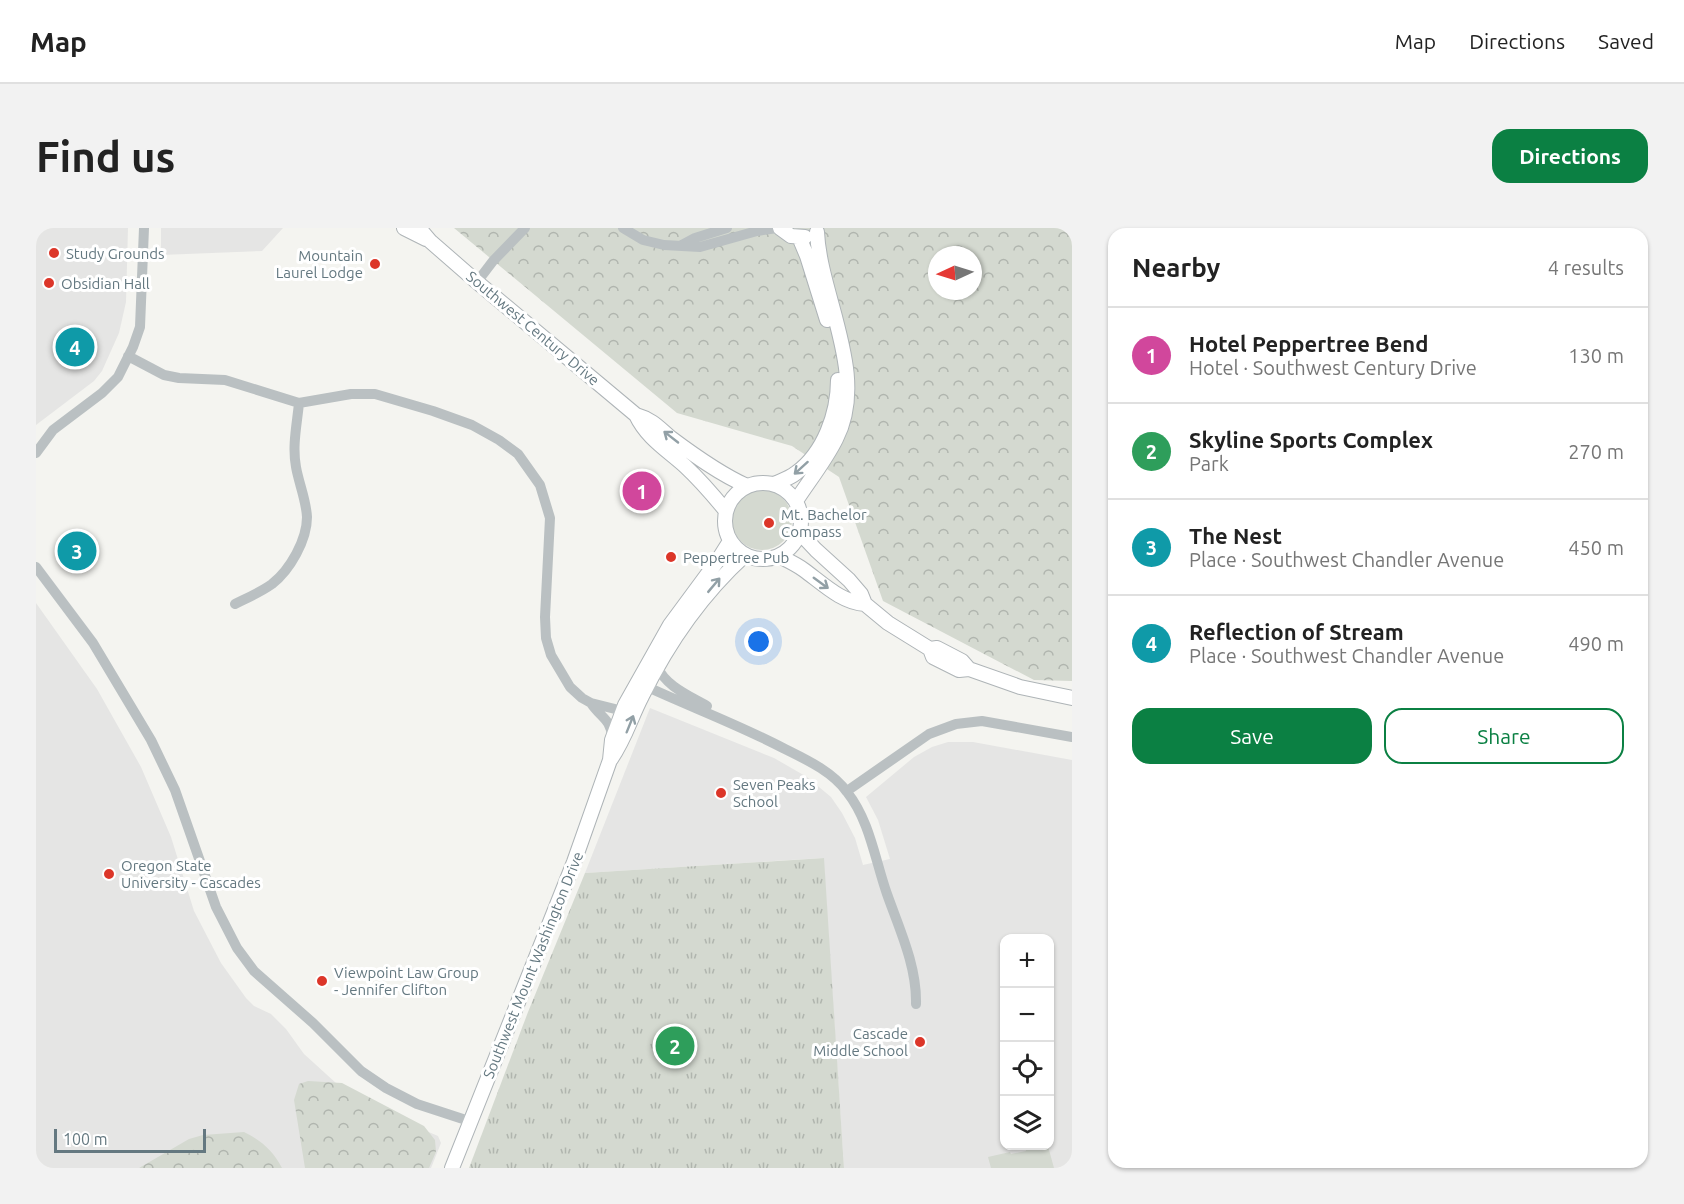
<!DOCTYPE html>
<html lang="en">
<head>
<meta charset="utf-8">
<style>
	body { margin:0; font-family:Ubuntu,sans-serif; background:#f2f2f2; color:#222 }
	.controls { position:absolute; right:18px; bottom:18px; display:grid; overflow:hidden; border-radius:12px; box-shadow:0 2px 4px #0004 }
	.controls button { width:54px; height:54px; display:grid; place-items:center; padding:0; border:0; border-bottom:2px solid #e0e0e0; background:#fff; color:#222; font:30px sans-serif }
	.compass { position:absolute; left:892px; top:18px; width:54px; height:54px; border-radius:50%; background:#fff; box-shadow:0 2px 4px #0004; rotate:266deg }
	.scale { position:absolute; left:18px; bottom:15px; width:152px; box-sizing:border-box; padding-left:6px; border:3px solid #647880; border-top:0; font-size:16px; line-height:21px; white-space:nowrap; color:#647880; -webkit-text-stroke:4px #fff; paint-order:stroke }
	.you { position:absolute; left:723px; top:414px; width:21px; height:21px; margin:-15px; border:4px solid #fff; border-radius:50%; background:#1a73e8; box-shadow:0 0 0 9px #1a73e833 }
	.badge { display:grid; place-items:center; width:39px; height:39px; border-radius:50%; background:#0b8043; color:#fff; font-size:20px; font-weight:700 }
	.pin { position:absolute; translate:-50% -50%; border:3px solid #fff; box-shadow:0 2px 6px #0006 }
	.list { margin:0; padding:0; list-style:none }
	h2 { display:flex; justify-content:space-between; align-items:center; height:78px; margin:0; padding:0 24px; font-size:26px }
	h2 small { font-size:20px; font-weight:400; color:#767676 }
	.list li { display:grid; grid-template-columns:39px 1fr auto; gap:18px; align-items:center; box-sizing:border-box; height:96px; padding:0 24px; border-top:2px solid #e0e0e0 }
	.list b { display:block; font-size:22px; white-space:nowrap }
	.list p { margin:0; font-size:20px; white-space:nowrap; color:#767676 }
	.list em { font-size:20px; font-style:normal; color:#767676 }
	.actions { display:flex; gap:12px; padding:18px 24px }
	.actions a { flex:1; padding:14px 0; border:2px solid #0b8043; border-radius:18px; text-align:center; font-size:21px; color:#0b8043 }
	.actions .main { background:#0b8043; color:#fff }
	.icon { flex:none; width:33px; height:33px; fill:none; stroke:currentColor; stroke-width:2; stroke-linecap:round; stroke-linejoin:round }
	.map { position:relative; flex:none; width:1036px; height:940px; overflow:hidden; border-radius:18px }
	header { display:flex; align-items:center; gap:36px; box-sizing:border-box; height:84px; padding:0 30px; background:#fff; border-bottom:2px solid #e0e0e0 }
	header strong { font-size:28px }
	nav { display:flex; gap:33px; margin-inline-start:auto; font-size:21px }
	.intro { display:flex; align-items:center; justify-content:space-between; box-sizing:border-box; height:144px; padding:0 36px }
	h1 { margin:0; font-size:42px }
	.button { padding:15px 27px; border-radius:18px; background:#0b8043; color:#fff; font-size:21px; font-weight:700 }
	main { display:flex; gap:36px; padding:0 36px }
	aside { flex:1; background:#fff; border-radius:18px; box-shadow:0 2px 4px #0004 }
	.map>svg:first-child { display:block }
	.built { fill:#e5e5e4; fill-rule:evenodd }
	.grass { fill:#d4d9d0 }
	.forest { fill:url(#forest-crowns); fill-rule:evenodd }
	.park { fill:url(#park-tufts) }
	.lines { fill:none; stroke-linecap:round; stroke-linejoin:round }
	.major-casing { stroke:#aeb4b7; stroke-width:16 }
	.minor { stroke:#bac0c2; stroke-width:10 }
	.major { stroke:#fff; stroke-width:14 }
	.oneway { stroke:#92a0a6 }
	.poi-dot { fill:#dc3629; stroke:#fff; stroke-width:2 }
	.labels { text-anchor:middle; dominant-baseline:central; stroke-width:6; stroke-linejoin:round; paint-order:stroke }
	.poi-label { font-size:15px; fill:#647880; stroke:#fff; text-anchor:start }
	.street-label { font-size:15px; fill:#647880; stroke:#fff }
</style>
</head>
<body>
<header>
<strong>Map</strong>
<nav><a>Map</a><a>Directions</a><a>Saved</a></nav>
</header>
<div class="intro"><h1>Find us</h1><a class="button">Directions</a></div>
<main>
<div class="map">
<svg width="1036" height="940" viewBox="0 0 1036 940">
	<defs>
		<pattern id="forest-crowns" width="20" height="18" patternUnits="userSpaceOnUse" patternTransform="scale(1.5)"><rect width="20" height="18" fill="#d4d9d0"/><path d="M2 6a3 3 0 1 1 6 0M12 15a3 3 0 1 1 6 0" fill="none" stroke="#b0b5ae"/></pattern>
		<pattern id="park-tufts" width="24" height="20" patternUnits="userSpaceOnUse" patternTransform="scale(1.5)"><rect width="24" height="20" fill="#d4d9d0"/><path d="M3 7l-1-3M5 7V3M7 7l1-3M15 17l-1-3M17 17v-4M19 17l1-3" fill="none" stroke="#b0b5ae"/></pattern>
	</defs>
	<rect width="100%" height="100%" fill="#f4f4f0"/>
	<!-- built -->
	<path class="built" d="M0,0H92L90,74L83,105L66,143L58,153L0,197Z
		M125,0H247L226,23L125,27Z
		M0,375L61,461L105,539L135,609L158,683L185,735L210,770L218,778L235,786L250,801L268,826L300,855L339,881L402,908L405,915L395,940H0Z
		M614,480L738,530L771,549L795,569L806,585L819,610L827,637L854,631L842,592L830,569L878,529L896,519L912,514H937L1036,532V940H808L787,630L549,645ZM969,710H1014V918H969Z"/>
	<!-- grass -->
	<path class="grass" d="M696 292a30 30 0 1 1 60 0a30 30 0 1 1-60 0Z
		M996,918H1012L1018,940H955L952,929L974,924L975,926L990,923L989,919Z"/>
	<!-- forest -->
	<path class="forest" d="M418,0H1036V453L998,452L847,373L803,249L756,218L641,185ZM901,27H937V63H901Z
		M272,853L306,855L388,898L399,912L400,924L393,940H269L258,872L263,856Z
		M208,904C226,913 237,923 246,940H103L153,911L167,907Z"/>
	<!-- park -->
	<path class="park" d="M788,630L808,940H433L492,784L549,645Z"/>
	<g class="lines">
		<!-- major casing -->
		<g class="major-casing">
			<path id="major" d="M368,0L390,11
				M383,0L394,13L441,54L600,187C617,192 622,199 635,210C659,228 684,246 711,258
				M744,0L755,8L769,9
				M763,9L771,28L791,92
				M600,187C611,210 630,221 649,238C664,252 677,267 690,283
				M689 293a38 38 0 1 1 76 0a38 38 0 1 1-76 0Z
				M738,256C745,253 754,250 760,245C788,225 802,185 802,152
				M760,273C773,253 789,233 800,211C833,147 784,69 781,4
				M763,304L780,322L813,352L825,366L829,376L852,395L894,421L897,429L923,442L933,441L984,459L1036,470
				M743,328C751,332 760,336 768,342C786,355 806,375 829,376
				M894,421L901,420L926,433L933,441
				M575,531C590,509 594,491 606,468C632,415 665,367 709,327
				M416,940L538,634L574,532L576,512L589,477L634,397L682,332L694,313"/>
		</g>
		<!-- minor -->
		<path class="minor" d="M587,0L607,12L628,17L664,19L721,3L741,0
			M646,17L659,10L691,0
			M441,54L457,33L489,0
			M92,128L128,147L143,150L189,152L263,175L315,166H339L397,183L436,197L463,212L482,226L504,257L514,290L509,389L510,410L515,427L534,459L546,470L555,475L587,483
			M0,225L17,202L66,165L82,149L97,119L104,99L108,0
			M0,339L57,415L115,512L139,562L180,679L201,720L218,743L277,795L325,843L350,860L381,876L433,893
			M199,376C211,370 225,364 236,356C254,342 271,312 271,289C270,271 263,256 260,239C256,218 261,196 263,175
			M621,438C629,458 654,468 671,478
			M605,456C652,478 701,496 747,520C769,531 796,543 811,564C834,593 839,632 851,666C863,700 881,738 880,776
			M555,475C564,489 575,491 576,509
			M811,563L893,506L920,496L946,493L1036,509"/>
		<!-- major -->
		<use href="#major" class="major"/>
	</g>
	<!-- one-way arrows -->
	<defs><path id="oneway-shaft" d="M-6 0H5M1.5-3L5.5 0L1.5 3" fill="none" stroke-width="1.6" stroke-linecap="round" stroke-linejoin="round" transform="scale(1.5)"/></defs>
	<g class="oneway">
		<use href="#oneway-shaft" transform="translate(635 209) rotate(-142)"/>
		<use href="#oneway-shaft" transform="translate(765 240) rotate(138)"/>
		<use href="#oneway-shaft" transform="translate(785 355) rotate(36)"/>
		<use href="#oneway-shaft" transform="translate(678 357) rotate(-50)"/>
		<use href="#oneway-shaft" transform="translate(594 496) rotate(-68)"/>
	</g>
	<!-- markers -->
	<g class="poi-dot">
		<circle cx="18" cy="25" r="6"/>
		<circle cx="339" cy="36" r="6"/>
		<circle cx="13" cy="55" r="6"/>
		<circle cx="733" cy="295" r="6"/>
		<circle cx="635" cy="329" r="6"/>
		<circle cx="685" cy="565" r="6"/>
		<circle cx="73" cy="646" r="6"/>
		<circle cx="286" cy="753" r="6"/>
		<circle cx="884" cy="814" r="6"/>
	</g>
	<g class="labels">
		<!-- poi labels -->
		<g class="poi-label">
			<text x="30" y="25">Study Grounds</text>
			<text x="327" y="27" text-anchor="end">Mountain<tspan x="327" dy="17">Laurel Lodge</tspan></text>
			<text x="25" y="55">Obsidian Hall</text>
			<text x="745" y="286">Mt. Bachelor<tspan x="745" dy="17">Compass</tspan></text>
			<text x="647" y="329">Peppertree Pub</text>
			<text x="697" y="556">Seven Peaks<tspan x="697" dy="17">School</tspan></text>
			<text x="85" y="637">Oregon State<tspan x="85" dy="17">University - Cascades</tspan></text>
			<text x="298" y="744">Viewpoint Law Group<tspan x="298" dy="17">- Jennifer Clifton</tspan></text>
			<text x="872" y="805" text-anchor="end">Cascade<tspan x="872" dy="17">Middle School</tspan></text>
		</g>
		<!-- street labels -->
		<g class="street-label">
			<text transform="translate(497 100) rotate(40)">Southwest Century Drive</text>
			<text transform="translate(497 737) rotate(-68)">Southwest Mount Washington Drive</text>
		</g>
	</g>
</svg>
<div class="controls">
<button>+</button>
<button>−</button>
<button><svg class="icon" aria-label="locate" viewBox="0 0 24 24"><circle cx="12" cy="12" r="6"/><path d="M12 2v4M12 18v4M2 12h4M18 12h4"/></svg></button>
<button><svg class="icon" aria-label="layers" viewBox="0 0 24 24"><path d="M12 4l9 5-9 5-9-5zM3 14l9 5 9-5"/></svg></button>
</div>
<svg class="compass" viewBox="-18 -18 36 36"><path d="M0-13l5 13h-10z" fill="#e53935"/><path d="M0 13l5-13h-10z" fill="#767676"/></svg>
<div class="scale">100 m</div>
<div class="you"></div>
<div class="pin badge" style="left:606px;top:263px;background:#d1479c">1</div>
<div class="pin badge" style="left:639px;top:818px;background:#2e9e5b">2</div>
<div class="pin badge" style="left:41px;top:323px;background:#0f9aa8">3</div>
<div class="pin badge" style="left:39px;top:119px;background:#0f9aa8">4</div>
</div>
<aside>
<h2>Nearby<small>4 results</small></h2>
<ul class="list">
<li><span class="badge" style="background:#d1479c">1</span><div><b>Hotel Peppertree Bend</b><p>Hotel · Southwest Century Drive</p></div><em>130 m</em></li>
<li><span class="badge" style="background:#2e9e5b">2</span><div><b>Skyline Sports Complex</b><p>Park</p></div><em>270 m</em></li>
<li><span class="badge" style="background:#0f9aa8">3</span><div><b>The Nest</b><p>Place · Southwest Chandler Avenue</p></div><em>450 m</em></li>
<li><span class="badge" style="background:#0f9aa8">4</span><div><b>Reflection of Stream</b><p>Place · Southwest Chandler Avenue</p></div><em>490 m</em></li>
</ul>
<div class="actions"><a class="main">Save</a><a>Share</a></div>
</aside>
</main>
</body>
</html>
